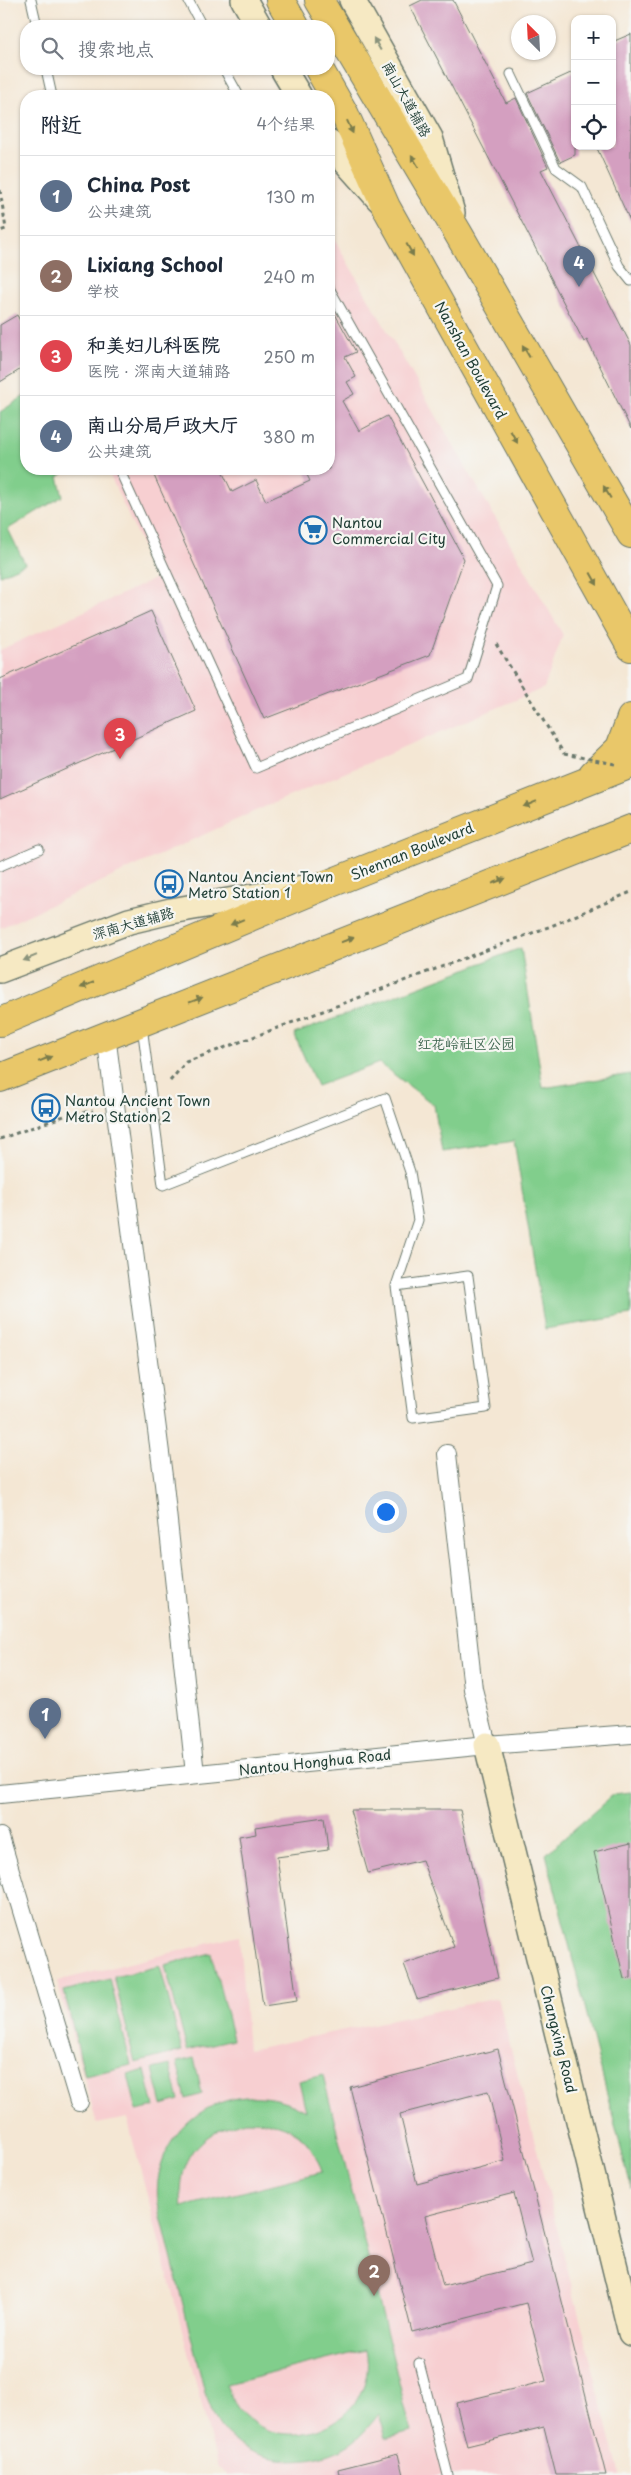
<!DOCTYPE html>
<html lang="zh">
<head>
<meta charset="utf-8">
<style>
	body { margin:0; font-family:"Playpen Sans","LXGW WenKai TC",sans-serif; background:#f2f2f3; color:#1f2937 }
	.controls { position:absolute; right:15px; top:15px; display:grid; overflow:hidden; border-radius:10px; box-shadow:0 1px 4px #0004 }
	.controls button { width:45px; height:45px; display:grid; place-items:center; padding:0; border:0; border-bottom:1px solid #e0e1e3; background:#fff; color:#1f2937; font:25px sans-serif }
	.compass { position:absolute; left:511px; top:15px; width:45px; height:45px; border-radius:50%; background:#fff; box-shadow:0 1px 4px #0004; rotate:336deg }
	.you { position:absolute; left:385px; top:1511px; width:18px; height:18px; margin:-12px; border:4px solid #fff; border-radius:50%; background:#1a73e8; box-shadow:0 0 0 8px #1a73e833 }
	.badge { display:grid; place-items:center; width:32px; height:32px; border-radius:50%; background:#0f766e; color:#fff; font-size:16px; font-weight:700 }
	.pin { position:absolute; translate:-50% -41px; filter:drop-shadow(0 1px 2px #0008) }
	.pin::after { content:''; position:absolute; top:26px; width:18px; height:15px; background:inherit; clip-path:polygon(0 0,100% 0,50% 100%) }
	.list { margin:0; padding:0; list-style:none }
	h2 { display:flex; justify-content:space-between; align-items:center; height:65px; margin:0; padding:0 20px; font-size:21px }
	h2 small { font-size:16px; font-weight:400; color:#747a83 }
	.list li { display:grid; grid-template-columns:32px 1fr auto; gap:15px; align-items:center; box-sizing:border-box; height:80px; padding:0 20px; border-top:1px solid #e0e1e3 }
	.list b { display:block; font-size:19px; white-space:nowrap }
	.list p { margin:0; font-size:16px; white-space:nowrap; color:#747a83 }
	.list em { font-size:16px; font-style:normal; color:#747a83 }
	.icon { flex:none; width:28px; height:28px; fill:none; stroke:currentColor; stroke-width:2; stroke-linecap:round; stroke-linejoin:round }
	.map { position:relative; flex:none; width:631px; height:2475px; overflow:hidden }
	.search { position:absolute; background:#fff; box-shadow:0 1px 4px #0004; left:20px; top:20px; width:315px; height:55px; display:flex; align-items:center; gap:12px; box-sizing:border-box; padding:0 18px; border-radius:20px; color:#747a83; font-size:19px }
	.panel { position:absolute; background:#fff; box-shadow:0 1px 4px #0004; left:20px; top:90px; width:315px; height:385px; border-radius:20px }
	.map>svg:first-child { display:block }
	.built { fill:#f7cfd1 }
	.park { fill:#81ce8c; stroke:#508660; fill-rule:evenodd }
	.building { fill:#d49fc0; fill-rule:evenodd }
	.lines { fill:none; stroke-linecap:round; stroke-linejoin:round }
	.lane-casing { stroke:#6a786c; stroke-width:11 }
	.street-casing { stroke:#6a786c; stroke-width:20 }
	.secondary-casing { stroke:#6a786c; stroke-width:28 }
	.primary-casing { stroke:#6a786c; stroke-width:30 }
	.path { stroke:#6a786c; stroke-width:3; stroke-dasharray:4 4; stroke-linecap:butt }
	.lane { stroke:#fff; stroke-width:9 }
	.street { stroke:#fff; stroke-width:18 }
	.secondary { stroke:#f6e9c3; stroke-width:25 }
	.primary { stroke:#e9c769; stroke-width:28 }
	.path-bridge { stroke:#6a786c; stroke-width:3; stroke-dasharray:4 4; stroke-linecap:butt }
	.oneway { fill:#8a937c }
	.oneway2 { fill:#7a7b4c }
	.labels { text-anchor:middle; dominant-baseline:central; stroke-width:4.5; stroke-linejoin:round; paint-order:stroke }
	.street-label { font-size:14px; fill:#1f3d34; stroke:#f6f6f2 }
	.poi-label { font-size:14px; fill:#1f3d34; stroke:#f6f6f2; text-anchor:start }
	.park-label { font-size:14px; fill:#38614a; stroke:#f6f6f2 }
</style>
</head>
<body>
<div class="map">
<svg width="631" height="2475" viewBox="0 0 631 2475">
	<rect width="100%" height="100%" fill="#f6f6f2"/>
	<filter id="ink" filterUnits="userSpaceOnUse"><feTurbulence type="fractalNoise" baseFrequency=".02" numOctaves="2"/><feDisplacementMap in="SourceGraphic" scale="10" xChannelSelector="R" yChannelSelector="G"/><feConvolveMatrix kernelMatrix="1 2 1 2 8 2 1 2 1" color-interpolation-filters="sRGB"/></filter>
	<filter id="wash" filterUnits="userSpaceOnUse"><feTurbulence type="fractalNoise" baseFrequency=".0096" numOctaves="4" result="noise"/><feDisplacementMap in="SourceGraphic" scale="20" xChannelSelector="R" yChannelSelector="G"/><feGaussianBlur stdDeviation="1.12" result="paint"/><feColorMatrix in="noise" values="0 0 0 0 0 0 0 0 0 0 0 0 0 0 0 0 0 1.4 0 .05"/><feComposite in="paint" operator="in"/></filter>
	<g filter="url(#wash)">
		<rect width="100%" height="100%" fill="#f4e7d4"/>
		<!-- built -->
		<path class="built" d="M329,230L563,635L544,688L262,808L0,928V650L157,578L107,469H329Z
			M239,1936L248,2050L498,1998L620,2475H228L218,2468L127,2118L97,2124L57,1981Z"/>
		<!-- park -->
		<path class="park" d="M26,395V469H63L64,473L58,477L63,496L8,529L25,564L0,575V412Z
			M521,948L543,1088L631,1074V1315L545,1329L514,1141L442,1152L434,1105L379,1063L317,1086L294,1034Z
			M631,1792V2188L546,1854L614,1794Z
			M211,1953L233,2039L187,2050L165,1965Z
			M160,1966L182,2051L135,2063L114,1977Z
			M110,1979L131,2065L85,2076L64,1991Z
			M194,2058L202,2094L186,2099L177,2062Z
			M170,2065L179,2100L162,2105L153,2069Z
			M145,2070L154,2107L137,2111L128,2075Z
			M323,2075L411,2431L386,2438L379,2414C371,2424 363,2434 353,2442C315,2468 254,2467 223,2430C214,2420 210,2405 205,2393L158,2204C149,2122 236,2070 306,2111L299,2081ZM246,2121C285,2121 310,2133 322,2172L182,2207C176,2159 200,2131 246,2121ZM366,2350C380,2418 292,2461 244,2415C235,2407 231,2395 226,2385Z"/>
		<g id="blocks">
			<!-- building -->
			<path class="building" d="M422,0H453L506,103L516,98L548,167L541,170L631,345V429L587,340L584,342L410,6Z
				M631,34V223L596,146H612V42Z
				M575,71V155L560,162L527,93Z
				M329,303L356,352L345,357L356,377L347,382L354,394L342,401L359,431L387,416L464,559L430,655L264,719L151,469H221L232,492L256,480L266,501L310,481L304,469H329Z
				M17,315L26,332V366L0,382V325Z
				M151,611L196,711L0,799V679Z
				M350,1810H460L498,1978L417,1999L404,1964L454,1947L422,1860L368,1873Z
				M324,1817L328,1850L277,1857L297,2001L263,2006L239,1837L256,1834L255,1827Z
				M631,1843V1978L624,1979L594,1852Z
				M498,2049L606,2475H556L544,2427L467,2446L456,2403L546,2381L526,2303L412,2332L350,2087ZM488,2091L505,2161L417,2184L400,2114ZM514,2193L532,2264L443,2286L425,2216Z
				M398,2454L403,2475H339L338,2469Z"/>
		</g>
	</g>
	<g filter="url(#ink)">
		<use href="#blocks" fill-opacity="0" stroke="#6a786c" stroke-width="1"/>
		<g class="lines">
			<!-- lane casing -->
			<g class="lane-casing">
				<path id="lane" d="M31,0L37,26
					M188,0L202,26
					M46,69L52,96
					M224,69L239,96
					M511,74L556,168L582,187L619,266L631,281
					M119,469L256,768L468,679L497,586L329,288
					M0,866L39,849
					M142,1026L163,1185L385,1098L410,1172L418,1220L396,1286L413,1418L486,1408L468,1276L396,1286
					M419,2363L448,2475"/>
			</g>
			<!-- street casing -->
			<g class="street-casing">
				<path id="street" d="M106,1035L164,1484L195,1774
					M447,1454L473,1689L487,1745
					M0,1794L487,1745L631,1734
					M0,1837L79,2102"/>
			</g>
			<!-- secondary casing -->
			<g class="secondary-casing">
				<path id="secondary" d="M244,0L259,26
					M352,0L430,138L452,213
					M283,69L299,96
					M329,143L379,199
					M0,970L129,921L171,911L303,888
					M487,1745L631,2333"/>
			</g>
			<!-- primary casing -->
			<g class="primary-casing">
				<path id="primary" d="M280,0L295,26
					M319,0L458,233L631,534
					M319,69L345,115L386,207L631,647
					M593,774L620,748L631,718
					M0,1022L331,883L631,764
					M0,1078L631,829"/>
			</g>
			<!-- path -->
			<path class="path" d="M0,190L6,229L0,231
				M496,644L564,754
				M170,1081L186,1062L551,926L631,892
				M0,1139L67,1115L93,1111"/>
			<!-- lane -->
			<use href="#lane" class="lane"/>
			<!-- street -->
			<use href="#street" class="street"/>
			<!-- secondary -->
			<use href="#secondary" class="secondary"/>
			<!-- primary -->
			<use href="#primary" class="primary"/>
			<!-- path-bridge -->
			<path class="path-bridge" d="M564,754L615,764"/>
		</g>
		<!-- one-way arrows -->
		<defs><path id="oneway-solid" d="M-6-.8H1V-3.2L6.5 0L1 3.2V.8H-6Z" transform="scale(1.25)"/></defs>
		<g class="oneway">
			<use href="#oneway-solid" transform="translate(377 44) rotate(-120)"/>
			<use href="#oneway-solid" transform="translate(30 958) rotate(158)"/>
		</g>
		<g class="oneway2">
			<use href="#oneway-solid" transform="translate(350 127) rotate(66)"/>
			<use href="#oneway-solid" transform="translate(415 161) rotate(-121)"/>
			<use href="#oneway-solid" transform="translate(410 250) rotate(61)"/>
			<use href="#oneway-solid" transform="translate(526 351) rotate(-120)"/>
			<use href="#oneway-solid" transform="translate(514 437) rotate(61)"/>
			<use href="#oneway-solid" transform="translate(607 492) rotate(-120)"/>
			<use href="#oneway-solid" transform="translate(594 579) rotate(61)"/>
			<use href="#oneway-solid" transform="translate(530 804) rotate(158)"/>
			<use href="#oneway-solid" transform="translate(499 881) rotate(-21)"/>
			<use href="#oneway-solid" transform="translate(237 922) rotate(157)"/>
			<use href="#oneway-solid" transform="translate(347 940) rotate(-21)"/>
			<use href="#oneway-solid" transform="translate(87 985) rotate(157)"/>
			<use href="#oneway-solid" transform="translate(196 1000) rotate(-21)"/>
			<use href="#oneway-solid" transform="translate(45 1059) rotate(-22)"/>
		</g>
	</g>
	<!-- icons -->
	<defs>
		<g id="supermarket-ring" transform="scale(1.4375)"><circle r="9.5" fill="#f6f6f2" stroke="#1f6fb2" stroke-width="1.5"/><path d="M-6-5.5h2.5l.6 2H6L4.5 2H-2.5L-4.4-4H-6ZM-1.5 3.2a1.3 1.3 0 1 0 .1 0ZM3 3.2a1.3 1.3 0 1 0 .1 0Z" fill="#1f6fb2"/></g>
		<g id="bus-ring" transform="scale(1.4375)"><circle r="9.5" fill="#f6f6f2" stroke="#1f6fb2" stroke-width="1.5"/><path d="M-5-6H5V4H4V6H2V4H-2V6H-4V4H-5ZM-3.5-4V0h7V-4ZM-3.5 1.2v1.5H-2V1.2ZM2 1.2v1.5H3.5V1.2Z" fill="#1f6fb2"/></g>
	</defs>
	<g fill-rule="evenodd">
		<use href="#supermarket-ring" x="313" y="530"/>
		<use href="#bus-ring" x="169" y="884"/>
		<use href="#bus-ring" x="46" y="1108"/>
	</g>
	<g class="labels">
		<!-- street labels -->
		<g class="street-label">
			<text transform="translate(407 99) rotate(61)">南山大道辅路</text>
			<text transform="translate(471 360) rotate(61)">Nanshan Boulevard</text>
			<text transform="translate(412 851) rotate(-22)">Shennan Boulevard</text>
			<text transform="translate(133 923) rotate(-16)">深南大道辅路</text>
			<text transform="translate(315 1762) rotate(-6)">Nantou Honghua Road</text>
			<text transform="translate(559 2039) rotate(76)">Changxing Road</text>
		</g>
		<!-- poi labels -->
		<g class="poi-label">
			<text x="332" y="522">Nantou<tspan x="332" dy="16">Commercial City</tspan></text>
			<text x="188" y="876">Nantou Ancient Town<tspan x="188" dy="16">Metro Station 1</tspan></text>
			<text x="65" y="1100">Nantou Ancient Town<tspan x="65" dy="16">Metro Station 2</tspan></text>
		</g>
		<!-- park labels -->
		<g class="park-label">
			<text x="466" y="1043">红花岭社区公园</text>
		</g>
	</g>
</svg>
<div class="controls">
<button>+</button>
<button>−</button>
<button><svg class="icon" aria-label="locate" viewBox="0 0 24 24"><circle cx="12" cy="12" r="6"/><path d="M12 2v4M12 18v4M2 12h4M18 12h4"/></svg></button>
</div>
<svg class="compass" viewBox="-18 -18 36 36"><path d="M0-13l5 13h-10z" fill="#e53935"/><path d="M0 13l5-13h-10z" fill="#747a83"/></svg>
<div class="you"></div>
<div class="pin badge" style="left:45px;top:1739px;background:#5c6f8a">1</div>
<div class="pin badge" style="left:374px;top:2296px;background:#8d6e63">2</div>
<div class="pin badge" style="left:120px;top:759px;background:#e0444e">3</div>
<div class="pin badge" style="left:579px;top:287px;background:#5c6f8a">4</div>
<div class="search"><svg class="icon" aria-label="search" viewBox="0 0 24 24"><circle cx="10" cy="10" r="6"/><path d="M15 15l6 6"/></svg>搜索地点</div>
<section class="panel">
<h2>附近<small>4个结果</small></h2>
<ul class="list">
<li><span class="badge" style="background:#5c6f8a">1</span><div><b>China Post</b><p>公共建筑</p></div><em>130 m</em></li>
<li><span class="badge" style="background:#8d6e63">2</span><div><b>Lixiang School</b><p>学校</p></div><em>240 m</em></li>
<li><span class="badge" style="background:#e0444e">3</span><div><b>和美妇儿科医院</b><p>医院 · 深南大道辅路</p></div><em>250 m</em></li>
<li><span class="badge" style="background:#5c6f8a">4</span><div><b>南山分局户政大厅</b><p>公共建筑</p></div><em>380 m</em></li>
</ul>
</section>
</div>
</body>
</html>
